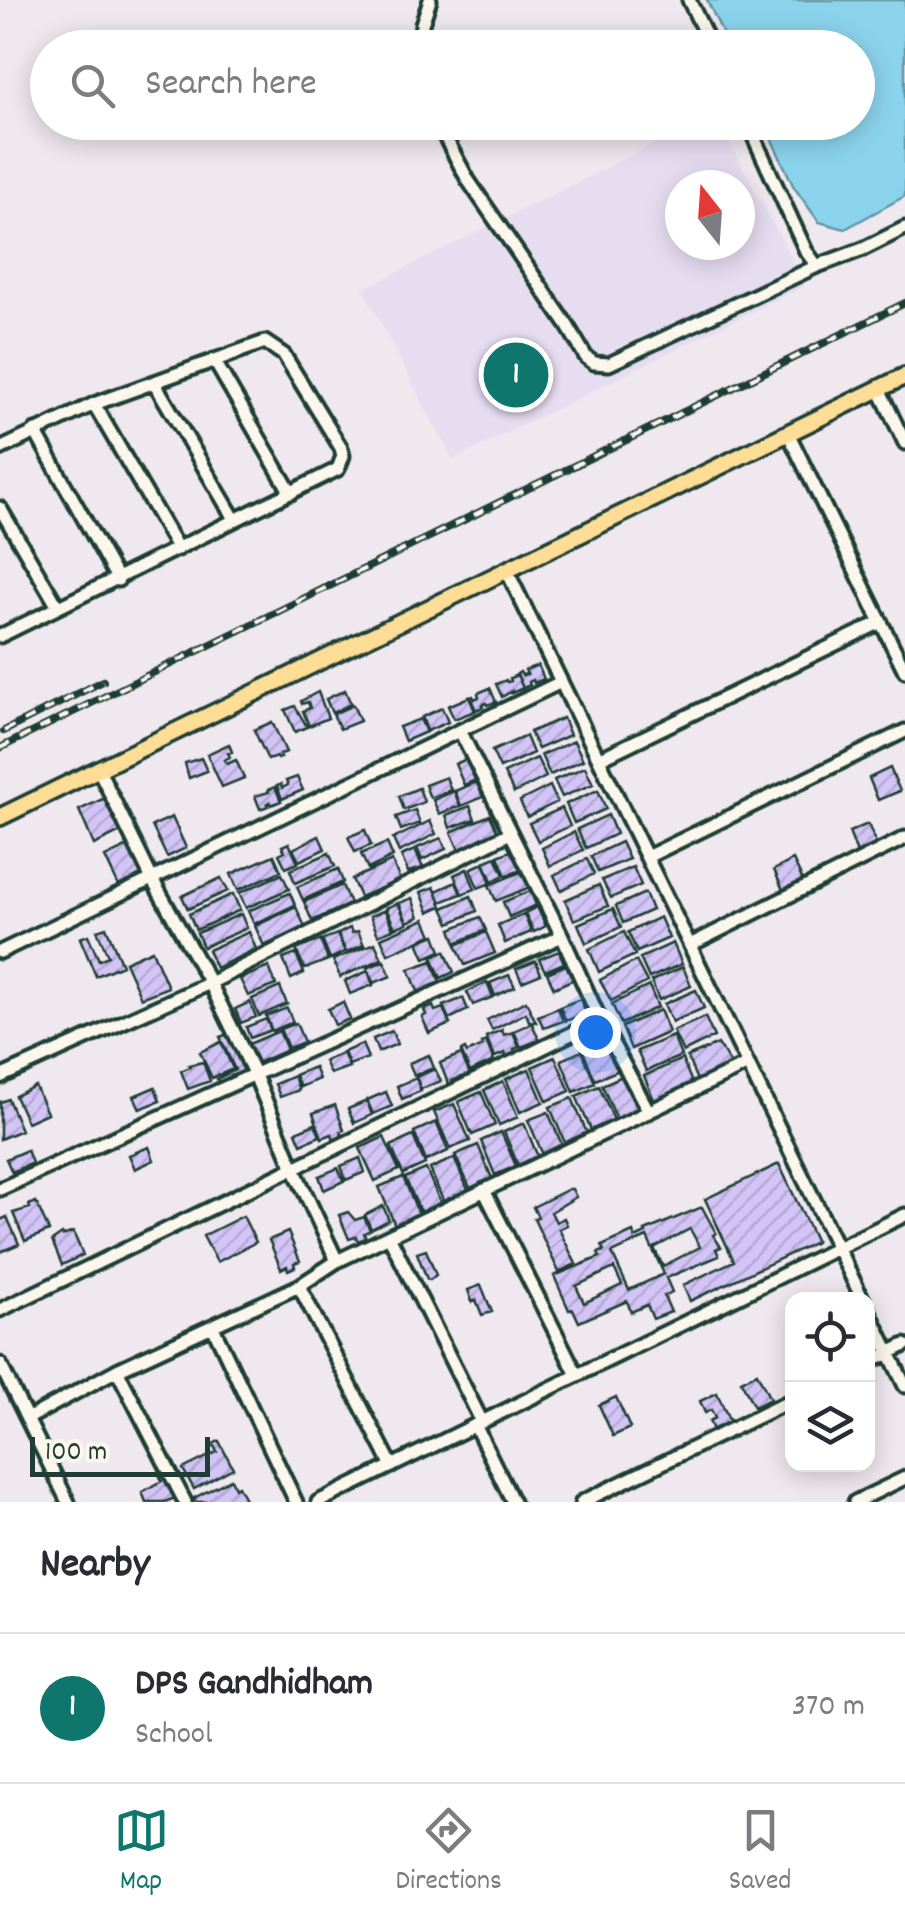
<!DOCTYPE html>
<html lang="en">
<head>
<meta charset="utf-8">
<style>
	body { margin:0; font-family:Dekko,sans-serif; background:#f7f7f7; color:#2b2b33 }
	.controls { position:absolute; right:30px; bottom:30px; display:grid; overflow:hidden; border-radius:20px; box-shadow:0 5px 25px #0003 }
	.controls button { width:90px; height:90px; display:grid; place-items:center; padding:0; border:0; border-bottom:2px solid #e1e1e2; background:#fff; color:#2b2b33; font:50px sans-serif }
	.compass { position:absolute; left:665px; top:170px; width:90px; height:90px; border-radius:50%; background:#fff; box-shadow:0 5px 25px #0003; rotate:343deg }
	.scale { position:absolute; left:30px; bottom:25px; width:180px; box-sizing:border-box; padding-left:10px; border:5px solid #1f3d34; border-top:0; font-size:28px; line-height:35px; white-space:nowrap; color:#1f3d34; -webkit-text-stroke:8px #fbf7ec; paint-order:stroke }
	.you { position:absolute; left:595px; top:1032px; width:35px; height:35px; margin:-25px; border:8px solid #fff; border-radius:50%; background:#1a73e8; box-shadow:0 0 0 15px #1a73e833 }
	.badge { display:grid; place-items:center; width:65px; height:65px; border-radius:50%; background:#0f766e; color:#fff; font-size:32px; font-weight:700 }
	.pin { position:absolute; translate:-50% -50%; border:5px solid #fff; box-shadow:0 2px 10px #0006 }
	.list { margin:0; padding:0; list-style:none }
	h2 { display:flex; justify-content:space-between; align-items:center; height:130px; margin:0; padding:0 40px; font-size:42px }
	h2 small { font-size:32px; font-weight:400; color:#7c7c81 }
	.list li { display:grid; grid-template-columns:65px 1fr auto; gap:30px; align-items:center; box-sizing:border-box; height:150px; padding:0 40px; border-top:2px solid #e1e1e2 }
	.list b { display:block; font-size:38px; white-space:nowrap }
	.list p { margin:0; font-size:32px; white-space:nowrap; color:#7c7c81 }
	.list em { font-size:32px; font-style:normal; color:#7c7c81 }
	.icon { flex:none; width:55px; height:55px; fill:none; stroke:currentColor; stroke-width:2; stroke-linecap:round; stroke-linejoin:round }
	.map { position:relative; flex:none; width:905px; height:1502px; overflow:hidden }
	.search { position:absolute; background:#fff; box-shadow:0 5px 25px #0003; left:30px; right:30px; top:30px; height:110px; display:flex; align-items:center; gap:25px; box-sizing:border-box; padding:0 35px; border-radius:55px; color:#7c7c81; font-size:38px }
	.sheet { height:280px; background:#fff }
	nav { display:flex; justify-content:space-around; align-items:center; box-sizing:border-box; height:140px; border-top:2px solid #e1e1e2; background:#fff; font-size:28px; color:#7c7c81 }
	nav a { display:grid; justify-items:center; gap:5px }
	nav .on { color:#0f766e }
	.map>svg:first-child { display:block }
	.built { fill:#e7ddf1; fill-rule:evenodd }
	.water { fill:#8bd3ec; stroke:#6097a2; stroke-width:2.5 }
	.building { fill:url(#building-hatch); stroke:#1f3d34; stroke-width:2.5; fill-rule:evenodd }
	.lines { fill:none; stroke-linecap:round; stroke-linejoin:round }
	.minor-casing { stroke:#1f3d34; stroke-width:19 }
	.major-casing { stroke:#1f3d34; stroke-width:22 }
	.minor { stroke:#fbf7ec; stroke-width:11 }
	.major { stroke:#fedd96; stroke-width:15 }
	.rail-casing { stroke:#1f3d34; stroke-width:8 }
	.rail { stroke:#fbf7ec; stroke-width:4; stroke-dasharray:11; stroke-linecap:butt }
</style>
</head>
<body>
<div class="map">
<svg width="905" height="1502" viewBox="0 0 905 1502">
	<defs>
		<pattern id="building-hatch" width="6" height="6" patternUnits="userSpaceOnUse" patternTransform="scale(2.5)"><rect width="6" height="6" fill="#d3c4f6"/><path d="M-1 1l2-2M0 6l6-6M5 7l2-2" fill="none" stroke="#b5a9d4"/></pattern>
	</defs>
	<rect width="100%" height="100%" fill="#efe8ef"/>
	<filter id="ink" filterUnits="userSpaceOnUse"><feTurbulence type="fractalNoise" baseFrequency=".01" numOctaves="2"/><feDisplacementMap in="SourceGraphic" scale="20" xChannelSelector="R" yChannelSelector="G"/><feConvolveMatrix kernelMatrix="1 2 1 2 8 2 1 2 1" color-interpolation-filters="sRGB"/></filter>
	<g filter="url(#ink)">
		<!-- built -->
		<path class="built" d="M698,122L719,123L806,285L453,460L363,289ZM680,185H740V245H680Z"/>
		<!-- water -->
		<path class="water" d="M707,0H905V196L845,229L819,222L794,187L764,123L858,122V48L729,47Z"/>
		<!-- building -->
		<path class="building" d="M538,665L544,679L534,683L533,680L529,682L530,685L523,688L517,674L520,672L522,675L527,674L525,670Z
			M517,675L523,688L512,693V691L502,697L496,684L506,680L507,682L511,681L510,678Z
			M490,688L496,702L487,705L486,703L482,705L483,707L476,710L470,697L473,696L474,699L479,697L478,693Z
			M345,690L351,704L332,713L326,699Z
			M318,692L328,718L309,726L303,711L310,708L308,702L302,704L301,701Z
			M469,697L475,711L454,719L448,706Z
			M353,705L360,721L340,729L333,714Z
			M295,706L307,727L295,732L285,710Z
			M442,708L448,722L427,731L422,717Z
			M563,718L570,735L538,749L530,732Z
			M420,719L426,732L405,741L399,727Z
			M272,722L286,752L279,755L281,758L277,759L276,757L268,760L254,730Z
			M526,736L533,753L500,768L492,751Z
			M574,741L583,760L550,775L541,755Z
			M229,744L232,752L228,753L230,757L224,760L227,764L236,760L244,778L222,787L207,754Z
			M201,758L207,771L189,778L185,763Z
			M469,758L478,779L464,785L455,764Z
			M537,758L546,777L514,793L504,773Z
			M585,767L593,784L562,797L554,780Z
			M890,768L900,791L878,800L869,778Z
			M297,777L303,790L282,799L277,786L281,784L282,788L288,785L286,781Z
			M446,777L451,790L430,798L425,785Z
			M477,782L483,797L461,806L455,791Z
			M550,786L557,802L527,817L520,801Z
			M275,787L281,801L271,805L270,802L267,804L268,806L260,809L255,796L269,792L268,790Z
			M419,788L424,802L404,810L399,796Z
			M598,790L606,809L574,823L566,804Z
			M454,791L460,806L439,814L433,800Z
			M107,797L123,831L94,845L79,810Z
			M470,806L475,819L450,828L446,815Z
			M562,808L570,826L538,841L529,823Z
			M415,810L420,823L401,830L396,817Z
			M490,815L498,833L459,850L451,832Z
			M608,815L616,834L586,848L577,829Z
			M172,817L186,848L167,857L152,826Z
			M430,821L436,834L399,852L393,839Z
			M868,824L878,848L858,856L849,832Z
			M365,830L371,845L355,852L348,837Z
			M574,832L583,850L550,866L542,848Z
			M319,836L325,849L299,861L293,849Z
			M441,838L446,849L422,860L417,848Z
			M621,842L629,859L598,872L591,856Z
			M289,843L298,863L286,868L279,854L285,851L282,846Z
			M387,843L393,857L368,869L361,854Z
			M130,845L146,879L121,891L105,857Z
			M415,850L423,868L408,872L401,856Z
			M513,850L521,870L506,876L498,856Z
			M329,853L335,866L295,883L290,870Z
			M274,855L281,871L238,890L231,874Z
			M496,857L504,875L492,881L484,862Z
			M587,859L594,874L561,890L554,875Z
			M793,860L804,883L784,892L774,870Z
			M392,861L400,880L360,897L352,879Z
			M483,863L491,883L478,888L470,869Z
			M633,867L641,885L611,898L602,880Z
			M338,869L343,882L303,900L297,887Z
			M467,869L475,889L462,894L454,875Z
			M523,871L530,887L496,901L489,885Z
			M282,874L289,889L246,908L239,893Z
			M221,878L228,891L188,909L182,896Z
			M456,882L461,894L441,902L436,891Z
			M342,885L350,904L312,921L304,902Z
			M599,885L608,906L574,920L565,900Z
			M434,887L442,906L429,912L421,892Z
			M530,891L536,905L509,917L503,902Z
			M290,893L295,905L254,924L248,911Z
			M645,893L652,910L623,923L616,906Z
			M233,894L240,910L196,930L189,914Z
			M471,896L477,911L450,923L443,908Z
			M412,898L419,917L407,922L399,903Z
			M398,903L407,923L395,928L386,908Z
			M296,907L305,927L264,946L255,926Z
			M537,907L546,926L534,932L525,913Z
			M613,909L621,927L586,943L578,924Z
			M385,910L393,929L378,935L370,916Z
			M241,914L247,928L203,947L197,933Z
			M524,914L531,932L505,943L498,925Z
			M480,917L486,930L456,943L451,929Z
			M660,917L669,938L637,952L628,932Z
			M425,919L432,935L388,954L381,938Z
			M106,927L122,965L96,976L80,938L88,935L99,960L108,956L97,930Z
			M350,928L352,933L358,931L364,945L346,952L338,934Z
			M249,932L256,949L216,968L208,950Z
			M486,932L495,953L465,965L456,945Z
			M624,932L635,955L599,972L589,949Z
			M337,934L345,952L330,959L322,940Z
			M435,935L441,951L425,958L418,942Z
			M320,940L328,960L305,969L296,950Z
			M375,943L382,959L340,977L333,960Z
			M673,943L682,964L649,978L640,958Z
			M152,950L168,987L141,998L125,962Z
			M445,951L454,972L441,978L432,957Z
			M559,951L564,963L545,971L539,959Z
			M296,954L304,973L291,979L283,959Z
			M384,961L391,976L374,983L367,968Z
			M432,961L441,985L419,994L409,969Z
			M536,961L541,974L522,982L516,969Z
			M636,961L647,982L611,1001L600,980Z
			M568,964L574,979L554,988L547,973Z
			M269,967L276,985L248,996L240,979Z
			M683,967L691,986L659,1000L651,981Z
			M368,971L373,985L350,994L345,981Z
			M509,975L515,987L495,996L490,983Z
			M487,982L493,997L473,1005L467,992Z
			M649,986L658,1007L621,1024L612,1004Z
			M280,987L287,1004L259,1016L252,999Z
			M696,990L704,1008L672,1022L664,1004Z
			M463,998L468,1010L449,1019L443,1006Z
			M580,999L586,1013L566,1021L560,1007Z
			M526,1001L536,1022L529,1021L526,1013L492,1030L487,1020Z
			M250,1002L256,1017L241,1023L235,1009Z
			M343,1002L350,1019L335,1025L328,1009Z
			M433,1006L435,1011L443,1008L450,1024L429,1033L422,1017L426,1015L424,1010Z
			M287,1008L293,1022L272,1031L266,1016Z
			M558,1008L563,1021L544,1028L538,1016Z
			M660,1010L669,1032L631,1049L622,1027Z
			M705,1017L714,1037L683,1052L673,1031Z
			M266,1019L271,1030L250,1038L246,1027Z
			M296,1023L304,1042L288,1048L280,1029Z
			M532,1023L539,1040L521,1047L514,1031Z
			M502,1030L504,1035L513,1032L519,1047L514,1049L516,1055L507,1059L505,1053L495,1057L486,1037Z
			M279,1031L287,1050L257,1063L249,1044Z
			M392,1031L397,1044L378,1052L373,1039Z
			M230,1033L248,1072L220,1084L217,1079L235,1070L220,1037Z
			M608,1034L624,1068L595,1080L581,1046Z
			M673,1036L681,1056L646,1071L637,1051Z
			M486,1041L494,1061L470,1072L461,1051L465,1049L467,1053L483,1046L481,1043Z
			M221,1042L233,1069L212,1078L200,1052Z
			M362,1044L368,1058L349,1065L344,1052Z
			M718,1044L733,1068L699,1085L687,1057Z
			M582,1051L595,1083L574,1092L561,1060Z
			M343,1053L349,1067L330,1074L324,1061Z
			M461,1054L471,1077L465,1080L464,1076L452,1081L454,1085L449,1086L440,1063Z
			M429,1055L434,1068L414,1075L409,1063Z
			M555,1057L570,1091L547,1101L532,1067Z
			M682,1059L693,1085L655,1102L644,1076Z
			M203,1062L210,1081L188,1089L181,1071L190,1067L189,1065Z
			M314,1067L319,1079L300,1087L295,1075Z
			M435,1069L441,1081L421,1089L416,1077Z
			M529,1069L543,1102L520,1112L506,1079Z
			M629,1073L644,1109L617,1120L602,1085Z
			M294,1076L299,1090L280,1097L275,1084Z
			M416,1078L421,1091L402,1099L397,1086Z
			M503,1081L518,1117L499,1125L484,1090Z
			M35,1086L47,1113L27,1122L15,1096Z
			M599,1086L614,1120L591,1130L576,1096Z
			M155,1087L160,1101L140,1109L134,1096Z
			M386,1092L392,1106L373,1114L367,1100Z
			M481,1092L495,1125L472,1135L458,1102Z
			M572,1098L587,1133L565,1143L550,1107Z
			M8,1099L21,1130L0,1139V1102Z
			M367,1101L372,1115L354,1123L348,1109Z
			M454,1104L470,1141L450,1149L434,1112Z
			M335,1105L344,1130L340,1131L342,1137L334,1140L332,1134L322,1138L313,1113Z
			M548,1112L563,1147L543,1155L528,1120Z
			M436,1122L448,1151L426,1161L414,1132Z
			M524,1123L538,1157L518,1165L504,1132Z
			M315,1124L320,1136L301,1144L296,1132Z
			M501,1132L516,1166L495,1175L481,1141Z
			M413,1136L425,1164L403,1174L391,1146Z
			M384,1137L399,1170L375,1181L360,1148Z
			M478,1145L494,1183L472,1192L455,1155Z
			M149,1147L154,1160L135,1169L129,1155Z
			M27,1150L32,1163L12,1172L6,1159Z
			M360,1158L365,1172L346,1180L341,1166Z
			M454,1158L469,1192L444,1203L430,1169Z
			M779,1164L816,1242L690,1301L683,1285L734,1261L705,1199Z
			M338,1168L344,1181L324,1190L319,1176Z
			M426,1169L441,1204L421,1213L405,1178Z
			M403,1177L419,1215L395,1225L379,1187Z
			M569,1189H572L576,1197L551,1212L556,1222L564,1218L567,1225L559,1229L576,1264L559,1272L534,1219L538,1217L533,1207Z
			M36,1202L49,1231L25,1241L13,1213L30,1208L29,1205Z
			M383,1206L389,1220L371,1229L365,1215Z
			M702,1207L716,1233L713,1235L721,1247L716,1249L719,1256L666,1278L672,1292L664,1296L671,1312L653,1319L647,1305L631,1312L627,1301L579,1322L573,1309L569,1310L554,1276L600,1257L598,1253L604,1251L602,1246L633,1232L635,1238L646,1233L645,1231ZM690,1229L700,1247L663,1266L654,1248ZM647,1237L664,1274L629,1290L612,1253ZM614,1268L622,1285L584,1303L576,1286Z
			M348,1212L355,1220L364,1217L370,1230L364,1233L366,1238L358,1241L356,1237L349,1239L339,1215Z
			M243,1216L256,1242L217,1262L203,1236Z
			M7,1217L19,1244L0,1252V1220Z
			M73,1232L83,1255L62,1265L52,1241L62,1234L63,1236Z
			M288,1232L300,1261L294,1263L295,1267L288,1270L287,1266L281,1269L269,1240Z
			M426,1250L436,1275L430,1280L427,1279L417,1253Z
			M481,1285L492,1312L482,1315L476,1300L472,1302L468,1290Z
			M757,1373L770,1399L754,1407L741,1381Z
			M717,1393L731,1424L714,1432L709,1421L715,1418L711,1410L705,1413L700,1401Z
			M616,1397L630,1428L613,1436L599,1405Z
			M219,1441L233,1468L194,1489L183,1469L217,1452L213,1444Z
			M169,1468L180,1496L165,1502H146L142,1492L162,1481L158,1472Z
			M231,1479L235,1488L238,1486L246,1501L196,1502L194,1498Z"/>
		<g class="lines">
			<!-- minor casing -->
			<g class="minor-casing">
				<path id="minor" d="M689,0L712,48
					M420,48L422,24L430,0
					M437,122L468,180L567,325L586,357L594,363L609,364L817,266
					M747,122L806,251L817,266L863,249L905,228
					M214,360L291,493
					M154,382L235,520
					M879,389L905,443
					M94,404L178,549
					M35,431L118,580
					M788,433L905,671
					M0,449L94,404L265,342L284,355L341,448L343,456L338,469L0,636
					M0,508L58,607
					M506,569L863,1300
					M460,731L562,936L600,1020L649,1112
					M599,759L881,622
					M98,768L152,879L210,983L254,1073L294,1169L337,1261
					M647,857L905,731
					M690,945L905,838
					M0,952L561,682
					M0,1077L210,983L510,833
					M0,1189L562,936
					M484,1190L577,1375
					M389,1236L482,1422
					M299,1286L392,1466
					M868,1309L905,1386
					M0,1310L600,1020
					M213,1327L296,1502
					M868,1363L905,1345
					M0,1364L68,1502
					M117,1370L185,1502
					M27,1419L117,1370L299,1286L337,1261L748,1064
					M475,1425L513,1502
					M318,1502L905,1215
					M582,1502L792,1400
					M855,1502L905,1478"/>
			</g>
			<!-- major casing -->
			<g class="major-casing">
				<path id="major" d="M0,817L905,376"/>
			</g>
			<!-- minor -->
			<use href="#minor" class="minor"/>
			<!-- major -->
			<use href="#major" class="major"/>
			<!-- rail casing -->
			<g class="rail-casing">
				<path id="rail" d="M4,731L103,681
					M0,748L905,303"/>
			</g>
			<!-- rail -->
			<use href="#rail" class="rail"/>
		</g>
	</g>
</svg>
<div class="controls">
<button><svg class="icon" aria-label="locate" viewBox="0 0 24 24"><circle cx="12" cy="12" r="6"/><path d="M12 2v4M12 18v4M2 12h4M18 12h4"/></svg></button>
<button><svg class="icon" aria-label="layers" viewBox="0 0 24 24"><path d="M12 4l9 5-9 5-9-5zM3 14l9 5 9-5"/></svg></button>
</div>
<svg class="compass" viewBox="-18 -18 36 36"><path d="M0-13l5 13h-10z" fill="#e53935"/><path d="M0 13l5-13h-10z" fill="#7c7c81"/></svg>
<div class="scale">100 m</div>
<div class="you"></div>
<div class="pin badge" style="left:516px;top:375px">1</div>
<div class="search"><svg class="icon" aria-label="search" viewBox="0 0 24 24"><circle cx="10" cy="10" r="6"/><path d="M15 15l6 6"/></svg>Search here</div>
</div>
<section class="sheet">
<h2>Nearby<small></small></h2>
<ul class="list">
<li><span class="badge">1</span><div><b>DPS Gandhidham</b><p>School</p></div><em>370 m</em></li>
</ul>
</section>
<nav>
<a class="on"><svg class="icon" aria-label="map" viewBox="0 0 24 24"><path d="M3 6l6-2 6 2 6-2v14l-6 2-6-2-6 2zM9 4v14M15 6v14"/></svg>Map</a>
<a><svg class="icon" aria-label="directions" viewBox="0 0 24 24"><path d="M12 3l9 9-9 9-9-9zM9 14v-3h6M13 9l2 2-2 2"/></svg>Directions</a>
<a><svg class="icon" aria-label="saved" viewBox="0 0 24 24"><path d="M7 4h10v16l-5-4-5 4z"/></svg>Saved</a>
</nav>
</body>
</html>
